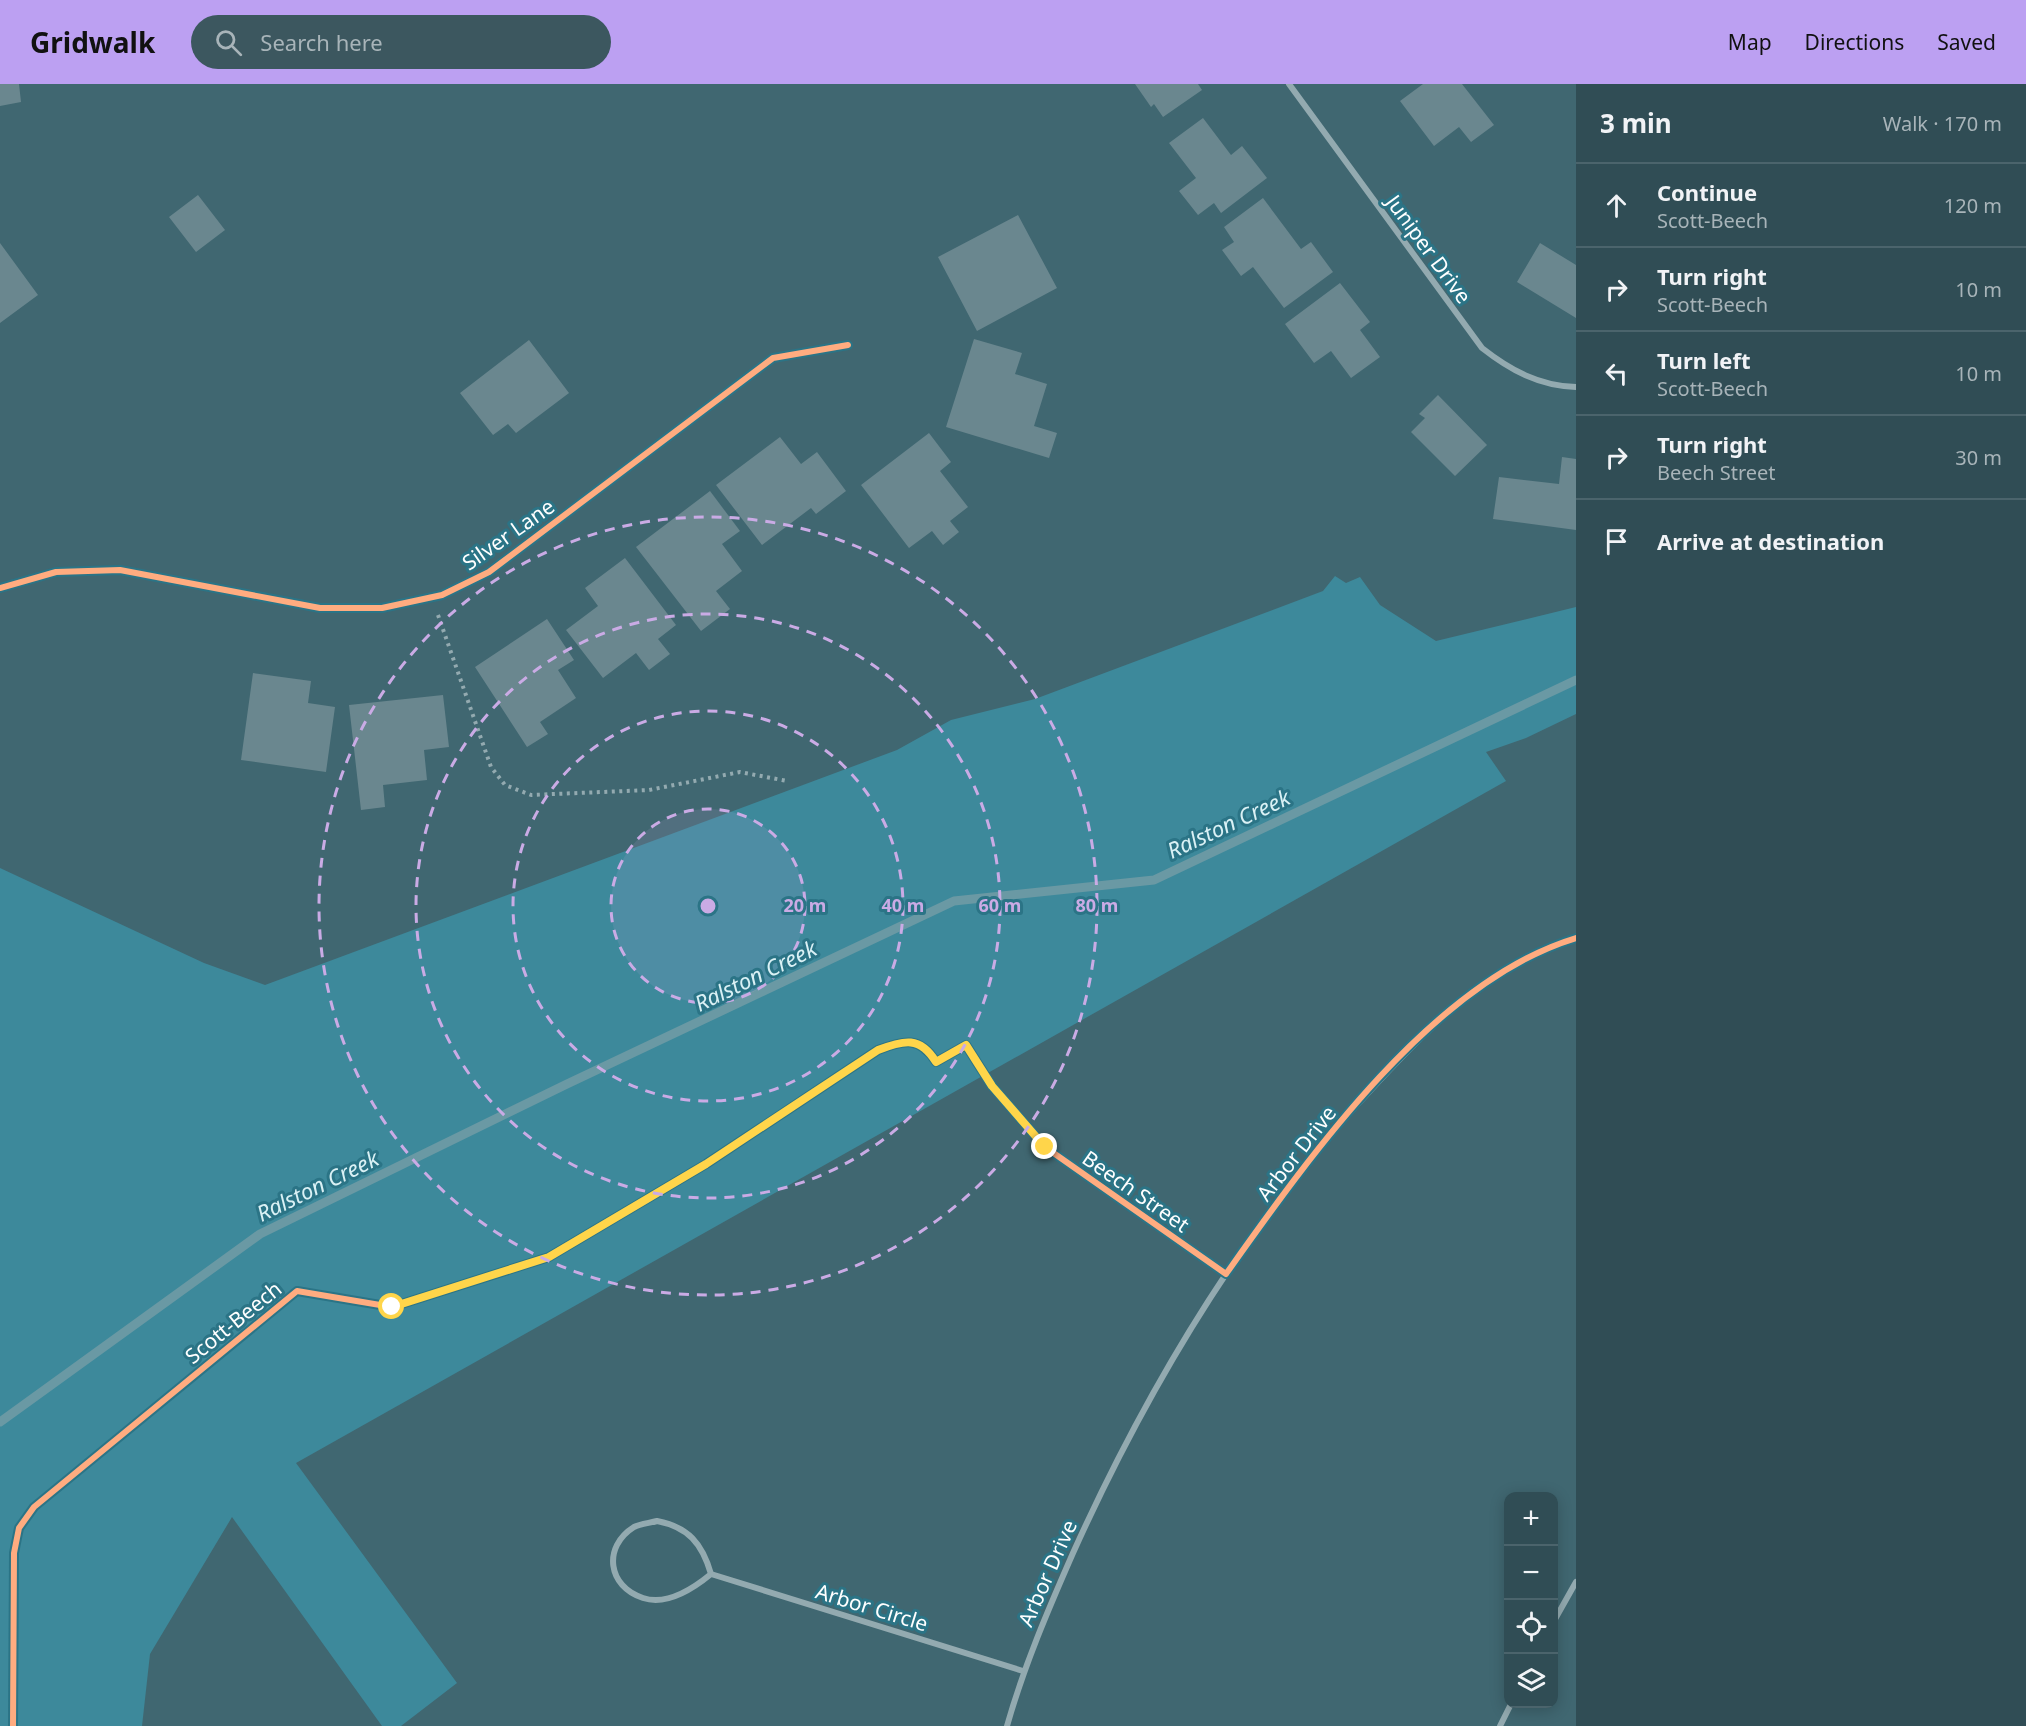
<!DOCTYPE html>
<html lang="en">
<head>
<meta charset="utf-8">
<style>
	body { margin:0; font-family:"Noto Sans",sans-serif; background:#3c575f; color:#f1f3f6 }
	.controls { position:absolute; right:18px; bottom:18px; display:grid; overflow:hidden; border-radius:12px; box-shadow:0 3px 15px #0003 }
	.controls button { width:54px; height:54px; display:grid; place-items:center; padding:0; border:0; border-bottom:2px solid #4b646c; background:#304d55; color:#f1f3f6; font:30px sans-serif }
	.stop { position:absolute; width:18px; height:18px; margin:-14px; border:4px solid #ffd54a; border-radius:50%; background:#fff }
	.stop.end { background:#ffd54a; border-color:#fff; box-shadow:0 2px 6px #0008 }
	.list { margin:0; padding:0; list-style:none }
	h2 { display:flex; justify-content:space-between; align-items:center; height:78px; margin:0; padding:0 24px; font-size:26px }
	h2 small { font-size:20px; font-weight:400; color:#a8b4b9 }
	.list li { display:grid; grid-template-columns:39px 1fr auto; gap:18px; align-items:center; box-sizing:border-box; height:84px; padding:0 24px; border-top:2px solid #4b646c }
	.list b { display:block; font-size:22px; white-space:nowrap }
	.list p { margin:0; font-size:20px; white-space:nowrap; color:#a8b4b9 }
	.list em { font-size:20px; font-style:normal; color:#a8b4b9 }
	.icon { flex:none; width:33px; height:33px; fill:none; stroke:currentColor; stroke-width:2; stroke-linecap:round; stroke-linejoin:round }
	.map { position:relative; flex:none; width:1576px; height:1642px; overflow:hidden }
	header { display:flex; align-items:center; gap:36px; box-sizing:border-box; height:84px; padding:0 30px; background:#bca0f2; color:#111 }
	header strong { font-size:28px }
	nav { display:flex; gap:33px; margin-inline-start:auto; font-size:21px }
	.search { width:420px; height:54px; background:#3c575f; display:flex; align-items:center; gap:15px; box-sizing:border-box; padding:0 21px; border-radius:33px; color:#a8b4b9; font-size:22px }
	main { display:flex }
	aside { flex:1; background:#304d55 }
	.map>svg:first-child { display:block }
	.green { fill:#3d899b }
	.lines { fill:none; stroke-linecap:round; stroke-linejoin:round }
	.stream { stroke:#6a99a4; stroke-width:9 }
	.building { fill:#6a878f }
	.path { stroke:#93aab0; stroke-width:4; stroke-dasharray:3 4.5; stroke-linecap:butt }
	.minor { stroke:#93aab0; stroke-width:6 }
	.cycleway-casing { stroke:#2b7486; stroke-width:10 }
	.cycleway { stroke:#ffac80; stroke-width:6 }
	.route { stroke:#ffd54a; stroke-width:8 }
	.ring { fill:none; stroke:#caabe5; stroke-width:3; stroke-dasharray:10 8 }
	.labels { text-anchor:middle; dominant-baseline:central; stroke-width:6; stroke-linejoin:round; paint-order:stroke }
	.street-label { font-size:21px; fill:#fff; stroke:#2b7486 }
	.water-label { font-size:22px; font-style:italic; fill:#daf1f5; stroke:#2b7486 }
	.centre { fill:#caabe5; stroke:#2b7486; stroke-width:3 }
	.ring-label { font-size:18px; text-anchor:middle; font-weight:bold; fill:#caabe5; stroke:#2b7486; stroke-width:6; stroke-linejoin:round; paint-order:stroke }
</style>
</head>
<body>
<header>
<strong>Gridwalk</strong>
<div class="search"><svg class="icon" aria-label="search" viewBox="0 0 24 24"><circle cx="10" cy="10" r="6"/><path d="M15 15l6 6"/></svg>Search here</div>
<nav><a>Map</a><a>Directions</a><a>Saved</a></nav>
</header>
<main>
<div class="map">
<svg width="1576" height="1642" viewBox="0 0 1576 1642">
	<rect width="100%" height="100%" fill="#406771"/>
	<!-- green -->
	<path class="green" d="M1335,492L1346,499L1360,493L1380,521L1436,557L1576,523V630L1526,654L1486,668L1506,697L296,1379L457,1599L401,1642H382L232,1433L150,1570L142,1642H0V784L204,879L265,901L897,666L951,636L1035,615L1323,507Z"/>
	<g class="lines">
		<!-- stream -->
		<path class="stream" d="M0,1338L260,1150L567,1000L954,817L1154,796L1576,596"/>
	</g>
	<!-- building -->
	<path class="building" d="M0,0H19L21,18L0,22Z
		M1135,0H1198L1202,6L1163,33L1154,20L1151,23Z
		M1423,0H1462L1494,41L1471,58L1459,43L1434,62L1400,17Z
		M1203,34L1231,71L1242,62L1267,94L1221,129L1214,119L1198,131L1179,107L1196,94L1169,59Z
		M198,111L225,146L196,168L169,133Z
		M1263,114L1301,165L1311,158L1333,188L1284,224L1253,183L1241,192L1222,166L1234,158L1224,143Z
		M1018,131L1057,204L977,247L938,173Z
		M0,159L38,211L0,239Z
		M1540,159L1576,181V234L1517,198Z
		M1340,199L1370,238L1360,246L1380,273L1351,294L1331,267L1314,279L1285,240Z
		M974,255L1022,269L1015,290L1047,300L1034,342L1057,349L1049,374L946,343Z
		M529,256L569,309L516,349L508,340L493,351L460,309Z
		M1438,311L1487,361L1455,392L1411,348L1425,334L1419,330Z
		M929,349L951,378L940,387L968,423L950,437L959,448L943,461L932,447L909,464L861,401Z
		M780,353L801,380L817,368L846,407L816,430L811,424L762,461L716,401Z
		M1562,373L1576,375V446L1493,435L1499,393L1559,400Z
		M710,407L740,447L722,460L742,487L716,507L730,525L701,547L636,463Z
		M625,474L676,541L658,555L670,570L649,586L636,569L603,594L566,546L598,522L585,504Z
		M547,535L574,576L558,586L576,614L540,638L548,650L527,663L475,583Z
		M253,589L311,597L308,619L335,623L326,688L241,676Z
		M443,611L449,663L424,666L427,696L383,701L385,723L361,726L349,621Z"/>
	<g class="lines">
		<!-- path -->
		<path class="path" d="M438,531L491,683L505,701L531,711L649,706L740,688L787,697"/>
		<!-- minor -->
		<path class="minor" d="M1289,0L1482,264C1510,286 1539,302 1576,303
			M0,504L56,488L120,486L320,524H382L442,511L489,488L773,274L848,261
			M966,961L992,1002L1045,1063L1226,1190
			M657,1437C688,1443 702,1459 711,1490C694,1504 667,1522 643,1514C608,1503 602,1463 634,1443C640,1440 650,1439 657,1437Z
			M711,1490L1023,1587
			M1554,1537L1576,1498
			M1007,1642C1024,1582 1048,1526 1073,1469C1150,1298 1250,1133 1380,996C1435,937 1496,878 1576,854
			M1500,1642L1511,1620"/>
		<!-- cycleway casing -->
		<g class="cycleway-casing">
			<path id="cycleway" d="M0,504L56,488L120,486L320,524H382L442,511L489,488L773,274L848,261
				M13,1642L14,1469L19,1444L34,1423L297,1207L392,1223L549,1173L706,1080L878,966C904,956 920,952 936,978L966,961L992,1002L1045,1063L1226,1190C1309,1073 1433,897 1576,854"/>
		</g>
		<!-- cycleway -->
		<use href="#cycleway" class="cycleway"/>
	</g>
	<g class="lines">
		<!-- route -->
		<path class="route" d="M392,1223L549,1173L706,1080L878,966C904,956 920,952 936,978L966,961L992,1002L1045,1063"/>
	</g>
	<!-- distance rings -->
	<circle cx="708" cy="822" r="97" fill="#caabe5" fill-opacity=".12"/>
	<g class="ring">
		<circle cx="708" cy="822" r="97"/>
		<circle cx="708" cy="822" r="195"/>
		<circle cx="708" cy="822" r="292"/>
		<circle cx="708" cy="822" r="389"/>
	</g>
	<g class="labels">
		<!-- street labels -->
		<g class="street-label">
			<text transform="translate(1429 165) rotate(54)">Juniper Drive</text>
			<text transform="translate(508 450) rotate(-35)">Silver Lane</text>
			<text transform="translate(1296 1069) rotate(-52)">Arbor Drive</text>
			<text transform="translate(1136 1107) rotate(35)">Beech Street</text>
			<text transform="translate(233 1238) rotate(-39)">Scott-Beech</text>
			<text transform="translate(1047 1489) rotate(-66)">Arbor Drive</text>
			<text transform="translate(872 1523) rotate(17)">Arbor Circle</text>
		</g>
		<!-- water labels -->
		<g class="water-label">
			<text transform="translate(1228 739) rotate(-25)">Ralston Creek</text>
			<text transform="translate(755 891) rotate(-26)">Ralston Creek</text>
			<text transform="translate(317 1101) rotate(-26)">Ralston Creek</text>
		</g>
	</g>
	<circle cx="708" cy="822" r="9" class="centre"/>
	<g class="ring-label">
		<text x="805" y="828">20 m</text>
		<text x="903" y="828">40 m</text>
		<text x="1000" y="828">60 m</text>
		<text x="1097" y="828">80 m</text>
	</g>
</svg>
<div class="controls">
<button>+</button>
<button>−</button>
<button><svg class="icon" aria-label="locate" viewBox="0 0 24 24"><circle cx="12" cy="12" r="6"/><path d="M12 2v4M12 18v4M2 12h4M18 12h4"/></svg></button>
<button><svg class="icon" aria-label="layers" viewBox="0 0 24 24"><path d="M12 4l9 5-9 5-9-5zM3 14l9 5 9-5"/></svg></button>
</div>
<div class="stop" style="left:392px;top:1223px"></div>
<div class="stop end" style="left:1045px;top:1063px"></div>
</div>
<aside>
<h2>3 min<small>Walk · 170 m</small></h2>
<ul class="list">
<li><svg class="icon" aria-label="ahead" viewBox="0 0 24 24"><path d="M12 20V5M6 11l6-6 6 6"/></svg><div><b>Continue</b><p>Scott-Beech</p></div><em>120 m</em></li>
<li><svg class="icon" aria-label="right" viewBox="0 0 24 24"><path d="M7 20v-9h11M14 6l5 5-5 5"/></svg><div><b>Turn right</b><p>Scott-Beech</p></div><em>10 m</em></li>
<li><svg class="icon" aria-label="left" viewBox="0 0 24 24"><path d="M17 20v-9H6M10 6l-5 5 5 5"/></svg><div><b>Turn left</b><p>Scott-Beech</p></div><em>10 m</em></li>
<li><svg class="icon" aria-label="right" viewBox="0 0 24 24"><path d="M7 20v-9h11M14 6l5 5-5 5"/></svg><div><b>Turn right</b><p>Beech Street</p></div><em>30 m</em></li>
<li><svg class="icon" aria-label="arrive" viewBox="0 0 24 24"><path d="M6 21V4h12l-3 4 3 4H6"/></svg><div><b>Arrive at destination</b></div></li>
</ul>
</aside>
</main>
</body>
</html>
